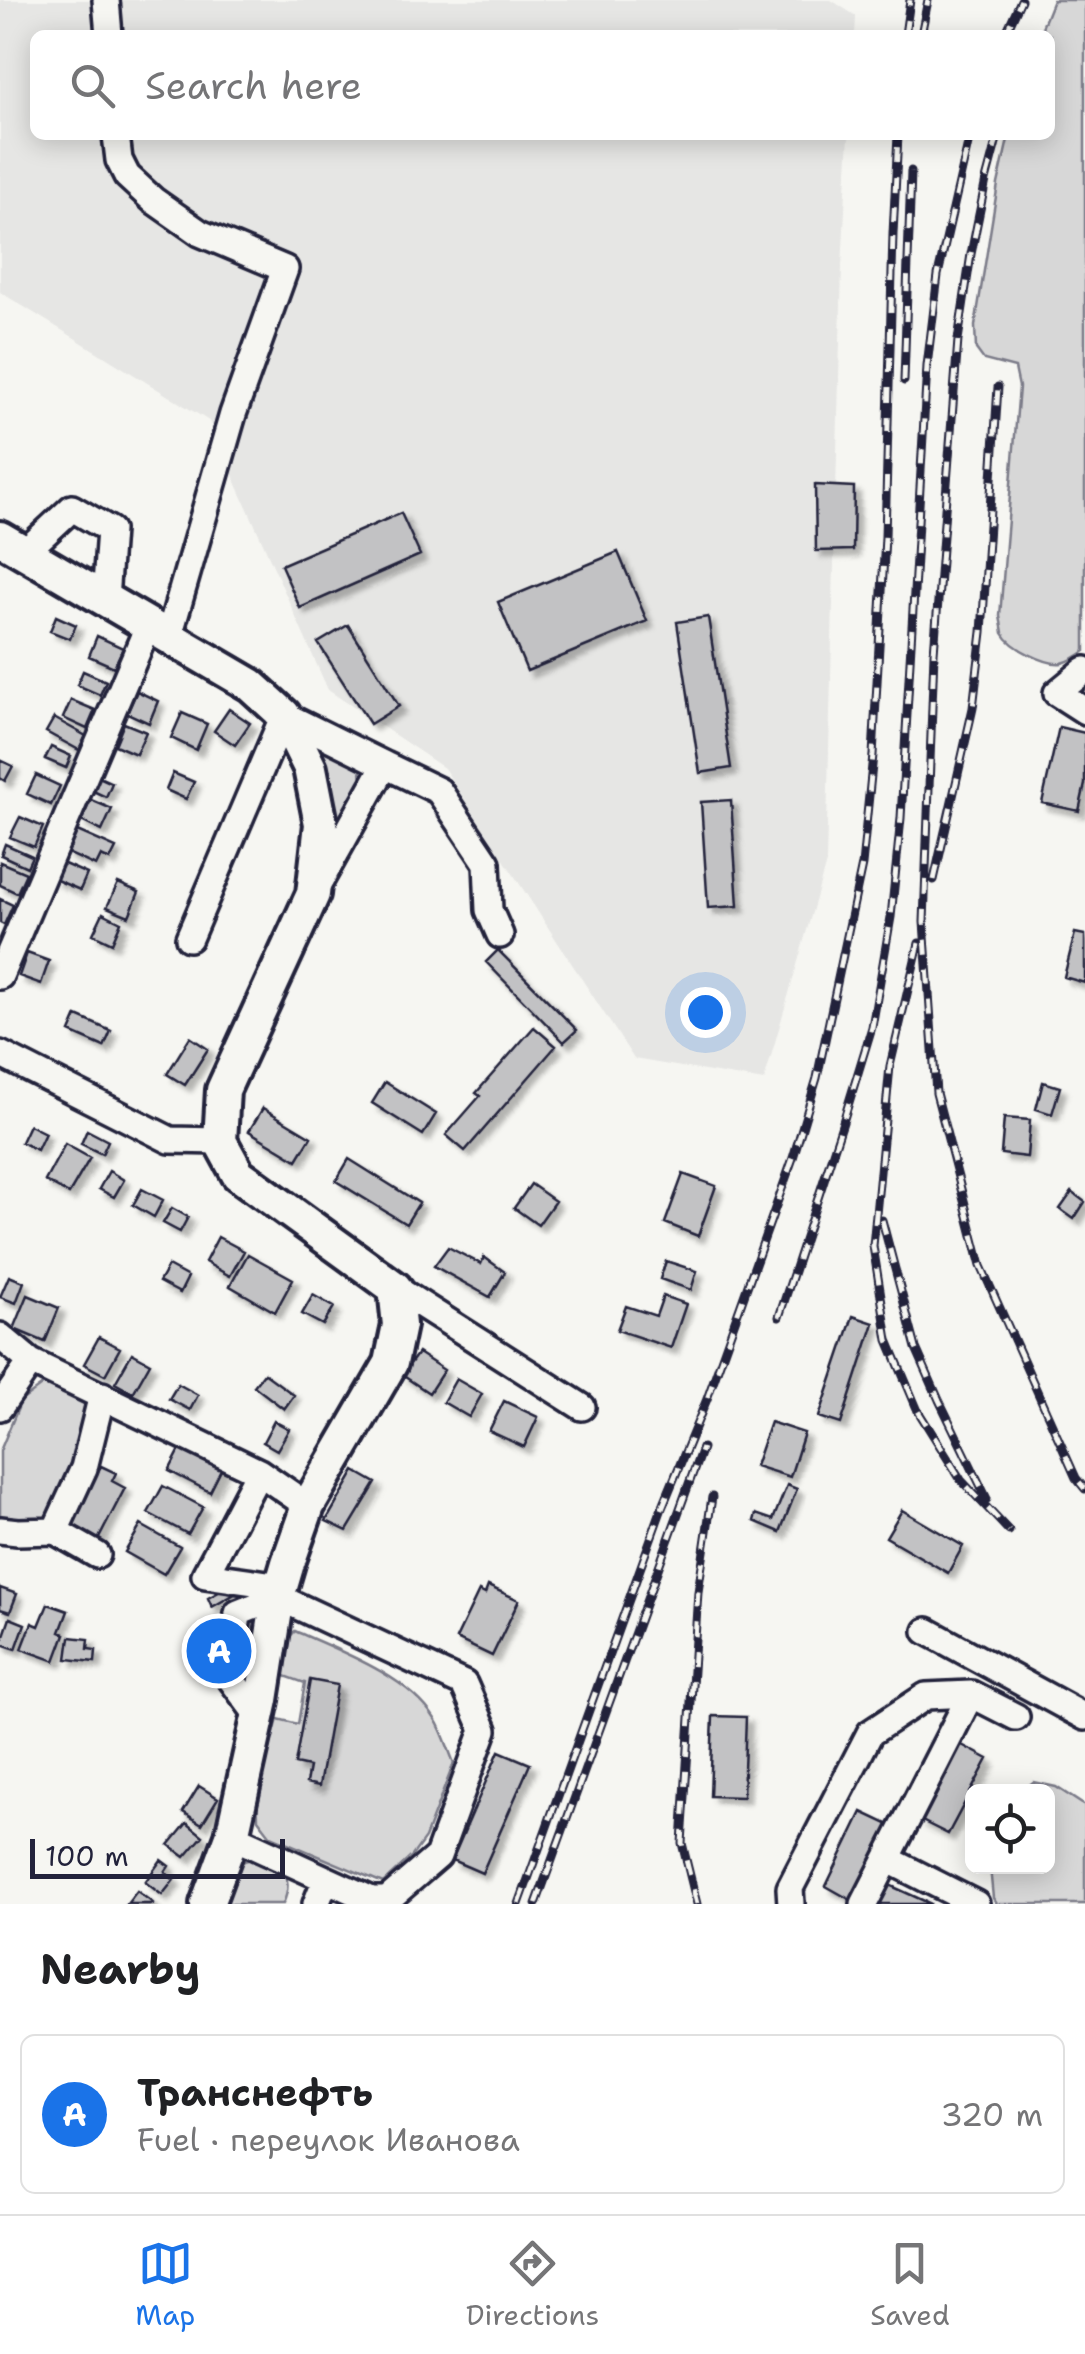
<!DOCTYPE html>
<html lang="en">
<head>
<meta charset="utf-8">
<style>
	body { margin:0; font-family:"Shantell Sans",sans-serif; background:#f2f2f2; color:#202124 }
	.controls { position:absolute; right:30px; bottom:30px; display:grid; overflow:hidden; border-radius:15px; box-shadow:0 5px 25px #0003 }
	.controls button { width:90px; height:90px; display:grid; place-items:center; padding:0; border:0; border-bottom:2px solid #e0e0e0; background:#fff; color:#202124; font:50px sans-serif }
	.scale { position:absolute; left:30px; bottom:25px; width:255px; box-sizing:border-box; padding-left:10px; border:5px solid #22223b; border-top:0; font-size:28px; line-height:35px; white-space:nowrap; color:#22223b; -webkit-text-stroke:8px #f6f6f2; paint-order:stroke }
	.you { position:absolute; left:705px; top:1012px; width:35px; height:35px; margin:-25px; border:8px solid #fff; border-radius:50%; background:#1a73e8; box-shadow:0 0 0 15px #1a73e833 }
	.badge { display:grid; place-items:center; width:65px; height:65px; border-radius:50%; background:#1a73e8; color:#fff; font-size:32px; font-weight:700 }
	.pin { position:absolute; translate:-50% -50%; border:5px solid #fff; box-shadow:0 2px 10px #0006 }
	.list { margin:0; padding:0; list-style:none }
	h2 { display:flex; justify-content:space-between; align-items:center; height:130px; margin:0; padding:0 40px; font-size:42px }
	h2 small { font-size:32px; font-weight:400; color:#757577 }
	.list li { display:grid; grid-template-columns:65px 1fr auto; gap:30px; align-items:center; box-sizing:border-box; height:160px; margin:0 20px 20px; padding:0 20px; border:2px solid #e0e0e0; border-radius:15px }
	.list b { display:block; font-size:38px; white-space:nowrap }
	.list p { margin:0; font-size:32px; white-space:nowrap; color:#757577 }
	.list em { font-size:32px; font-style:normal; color:#757577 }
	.icon { flex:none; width:55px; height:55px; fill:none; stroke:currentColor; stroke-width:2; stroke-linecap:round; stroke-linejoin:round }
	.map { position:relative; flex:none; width:1085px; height:1904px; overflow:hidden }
	.search { position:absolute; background:#fff; box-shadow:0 5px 25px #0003; left:30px; right:30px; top:30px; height:110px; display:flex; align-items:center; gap:25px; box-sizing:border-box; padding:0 35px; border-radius:15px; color:#757577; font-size:38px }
	.sheet { height:310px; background:#fff }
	nav { display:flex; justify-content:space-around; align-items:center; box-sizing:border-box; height:140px; border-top:2px solid #e0e0e0; background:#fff; font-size:28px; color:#757577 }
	nav a { display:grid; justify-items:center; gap:5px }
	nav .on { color:#1a73e8 }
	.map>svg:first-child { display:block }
	.built { fill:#e6e6e4 }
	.green { fill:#d7d7d7; stroke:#7c7c89; stroke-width:2.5 }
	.building { fill:#c2c2c4; stroke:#22223b; stroke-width:2.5; filter:url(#shadow) }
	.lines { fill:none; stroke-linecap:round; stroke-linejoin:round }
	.minor-casing { stroke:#22223b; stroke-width:32 }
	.major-casing { stroke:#22223b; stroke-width:40 }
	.minor { stroke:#f6f6f2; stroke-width:25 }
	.major { stroke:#f6f6f2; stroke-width:32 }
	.rail-casing { stroke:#22223b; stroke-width:9 }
	.rail { stroke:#f6f6f2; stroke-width:5; stroke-dasharray:15; stroke-linecap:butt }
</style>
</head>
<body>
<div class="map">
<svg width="1085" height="1904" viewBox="0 0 1085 1904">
	<defs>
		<filter id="shadow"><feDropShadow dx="6" dy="6" stdDeviation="2.5" flood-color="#0004"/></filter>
	</defs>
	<rect width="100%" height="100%" fill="#f6f6f2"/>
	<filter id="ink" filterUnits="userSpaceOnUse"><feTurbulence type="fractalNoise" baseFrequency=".01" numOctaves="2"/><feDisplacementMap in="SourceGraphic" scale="20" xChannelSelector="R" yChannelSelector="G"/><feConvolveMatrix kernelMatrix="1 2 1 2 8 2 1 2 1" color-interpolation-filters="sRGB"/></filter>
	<g filter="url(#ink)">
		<!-- built -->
		<path class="built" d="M0,0H831L856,16L855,35H35V135H849L842,267L826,863L764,1081L634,1059L444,768L328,690L209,421L0,292Z"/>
		<!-- green -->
		<path class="green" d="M1053,0H1085V651C1078,656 1071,661 1062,663C1046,665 1011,648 1003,633C1003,631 1000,617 1000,616L1019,387L1015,368L984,360L976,349L975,326L998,184L1009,135H1050V35H1039Z
			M319,743L359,764C369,789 349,811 336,832L316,746Z
			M44,1384L65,1385L89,1403C82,1448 66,1482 45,1522L0,1528V1451L21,1401Z
			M295,1631C340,1651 408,1676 435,1719C443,1731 448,1749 454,1763L425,1838L412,1856L383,1883L271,1836L258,1819L257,1794L278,1719L298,1724L305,1683L285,1676C278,1656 280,1646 295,1631Z
			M1033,1782L1056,1787L1085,1806V1904H997L993,1898L990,1867L1048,1866V1792L1022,1791Z
			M260,1858C283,1870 295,1876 283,1904H220C229,1879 229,1859 260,1858Z"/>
		<!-- building -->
		<path class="building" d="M815,485L854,487L853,550L816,551Z
			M401,513L420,555L300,608L281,565Z
			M618,552L647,621L527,671L498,602Z
			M56,616L76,625L70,639L50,631Z
			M708,617L731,768L700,773L677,622Z
			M348,625L399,706L370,724L318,643Z
			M97,636L123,648L114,667L89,656Z
			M83,671L106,681L100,695L77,685Z
			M137,691L158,701L149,723L127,713Z
			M71,700L95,710L87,729L63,718Z
			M229,709L250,723L235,745L214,731Z
			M182,713L207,724L196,750L171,738Z
			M54,718L86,736L79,750L46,732Z
			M124,723L146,732L136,754L115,745Z
			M1059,727L1085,733V784L1079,811L1042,803Z
			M51,747L71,756L66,768L45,759Z
			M0,760L13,766L5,781L0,778Z
			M173,773L194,782L186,799L166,790Z
			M36,775L60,786L51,805L27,794Z
			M99,777L112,783L106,797L93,791Z
			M91,800L112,809L102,831L81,821Z
			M731,800L738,906L708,908L701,802Z
			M20,817L43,827L34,847L10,837Z
			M75,830L116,848L110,860L101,856L96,866L65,852Z
			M5,844L32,856L27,867L1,855Z
			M0,862L26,873L17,893L0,885Z
			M62,863L87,874L80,890L54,879Z
			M118,883L139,892L129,916L107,907Z
			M0,899L13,905L4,925L0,923Z
			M103,913L121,922L112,943L93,934Z
			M1075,933L1085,935V983L1064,977Z
			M498,950L577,1030L564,1042L486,962Z
			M27,953L49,961L41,984L19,976Z
			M77,1016L111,1031L104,1047L70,1032Z
			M534,1027L556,1046L465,1151L446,1135L480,1096L476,1093Z
			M190,1037L208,1049L185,1085L167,1074Z
			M385,1082L436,1114L423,1135L372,1103Z
			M1043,1082L1060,1087L1052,1114L1036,1109Z
			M263,1108L311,1137L297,1160L249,1131Z
			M1004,1118L1030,1120L1027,1157L1001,1154Z
			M29,1125L45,1133L37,1150L21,1142Z
			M87,1130L108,1141L102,1154L81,1144Z
			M65,1144L90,1158L69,1194L45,1181Z
			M349,1159L419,1203L406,1224L336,1181Z
			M109,1171L124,1180L114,1197L99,1189Z
			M683,1174L716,1186L698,1236L665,1223Z
			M531,1184L555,1201L538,1225L514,1208Z
			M142,1189L163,1200L154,1217L133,1205Z
			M1072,1192L1085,1202L1074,1219L1060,1209Z
			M172,1208L188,1217L180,1232L163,1223Z
			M218,1237L244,1251L230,1276L205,1262Z
			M448,1247L481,1264L484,1257L505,1272L490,1297L434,1266Z
			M248,1254L293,1279L275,1312L230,1286Z
			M666,1261L697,1271L691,1290L660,1279Z
			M168,1266L188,1277L180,1293L159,1282Z
			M9,1276L24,1282L16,1303L0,1297Z
			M28,1295L59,1308L45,1342L14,1329Z
			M313,1295L334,1307L323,1325L302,1314Z
			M663,1296L686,1304L671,1348L617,1330L626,1306L656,1316Z
			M853,1316L874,1323L841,1424L819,1417Z
			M99,1337L120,1348L105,1375L84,1364Z
			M132,1353L150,1363L133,1393L115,1383Z
			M418,1353L444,1370L429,1393L402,1375Z
			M264,1373L294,1395L284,1409L254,1386Z
			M456,1379L482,1394L469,1417L443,1402Z
			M178,1384L198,1395L190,1410L169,1399Z
			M504,1401L538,1417L524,1447L489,1431Z
			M274,1421L289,1429L277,1450L263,1442Z
			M770,1422L804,1433L790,1477L755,1466Z
			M183,1444L224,1464L210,1492L169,1471Z
			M101,1466L116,1473L112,1481L125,1488L97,1542L69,1528Z
			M355,1471L376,1483L347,1531L326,1521Z
			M787,1485L797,1489L780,1532L754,1521L756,1514L773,1520Z
			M163,1486L203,1507L188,1534L148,1513Z
			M902,1510L963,1546L948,1573L886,1537Z
			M141,1525L180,1547L164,1574L125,1552Z
			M488,1586L519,1600L492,1656L456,1639L479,1591L485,1594Z
			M228,1587L233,1595L212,1607L208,1598Z
			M0,1588L17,1594L10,1612L0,1609Z
			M48,1604L68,1611L60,1632L65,1634L55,1661L22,1649L32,1623L39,1626Z
			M10,1618L25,1624L16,1649L1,1644Z
			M70,1637L89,1639L88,1649L96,1650L95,1662L67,1659Z
			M210,1637L228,1639L223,1672L205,1670Z
			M310,1680L337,1685L319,1786L306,1783L309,1767L295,1764Z
			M713,1716L746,1717L743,1797L710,1796Z
			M960,1744L988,1759L948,1834L920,1820Z
			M499,1751L530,1764L482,1873L452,1860Z
			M199,1786L218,1798L202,1824L183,1812Z
			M862,1812L896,1828L858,1904L826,1886Z
			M187,1823L203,1836L185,1857L169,1845Z
			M161,1860L169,1866L165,1872L174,1880L162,1895L145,1882Z
			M887,1884L931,1904H880Z
			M137,1891L153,1903V1904H127Z"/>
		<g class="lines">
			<!-- minor casing -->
			<g class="minor-casing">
				<path id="minor" d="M106,0L109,35
					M116,135L119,160L127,176L153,200L200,233L285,269L233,414L169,636
					M25,552L72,508L110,530L105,599
					M1085,670L1057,693L1085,711
					M318,885L385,765L439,791L487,863L489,910L500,935
					M189,938L284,715L385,765
					M0,976L149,624
					M0,1054L170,1140L220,1141
					M395,1288L582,1407
					M0,1336L31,1362L259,1472L308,1506
					M0,1407L31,1362
					M259,1472L205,1575L281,1586
					M0,1530L18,1532L55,1531L84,1468L102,1395
					M55,1531L97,1555
					M927,1631L1085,1717
					M259,1717L231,1679L238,1613L278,1597L464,1684L484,1730L438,1856L387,1900H372L326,1879
					M232,1836L326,1879L316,1904
					M791,1904L790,1888L870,1733L926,1696L971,1694
					M864,1904L887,1859
					M976,1904L887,1859L971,1694L1016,1717"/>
			</g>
			<!-- major casing -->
			<g class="major-casing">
				<path id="major" d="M0,538L251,685L284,715L310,768L321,824L313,894L223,1090L220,1141L238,1174L395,1288L399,1325L391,1363L308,1506L288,1563L278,1597L262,1700L232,1836L207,1904"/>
			</g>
			<!-- minor -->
			<use href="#minor" class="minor"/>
			<!-- major -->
			<use href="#major" class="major"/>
			<!-- rail casing -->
			<g class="rail-casing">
				<path id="rail" d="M905,35L910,0
					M921,35L928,0
					M1005,35L1021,0
					M998,135L986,180L971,254L958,340L934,653L924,922L936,1093L981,1266L1076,1478L1085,1489
					M904,381L911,171
					M934,880L973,708L982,632L998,387
					M919,943L890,1066L873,1246L888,1340L918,1411L961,1480L1009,1531
					M882,1220L916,1348L939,1400L987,1499
					M779,1317L843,1122L872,1027L891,917L901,818L927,366L938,275L970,135
					M519,1904L662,1508L707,1399L793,1158L817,1078L862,865L873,755L885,537L893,234L898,135
					M536,1904L702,1448
					M697,1904L682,1843L698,1592L712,1497"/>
			</g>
			<!-- rail -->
			<use href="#rail" class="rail"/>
		</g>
	</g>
</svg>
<div class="controls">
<button><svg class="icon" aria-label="locate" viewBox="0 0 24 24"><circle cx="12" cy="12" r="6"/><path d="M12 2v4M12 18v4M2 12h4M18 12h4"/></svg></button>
</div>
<div class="scale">100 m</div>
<div class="you"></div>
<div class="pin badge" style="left:219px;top:1651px">A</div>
<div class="search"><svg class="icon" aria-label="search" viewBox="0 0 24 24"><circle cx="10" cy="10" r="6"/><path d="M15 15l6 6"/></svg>Search here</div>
</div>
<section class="sheet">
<h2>Nearby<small></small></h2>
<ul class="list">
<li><span class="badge">A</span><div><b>Транснефть</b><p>Fuel · переулок Иванова</p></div><em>320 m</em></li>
</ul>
</section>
<nav>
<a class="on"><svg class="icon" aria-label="map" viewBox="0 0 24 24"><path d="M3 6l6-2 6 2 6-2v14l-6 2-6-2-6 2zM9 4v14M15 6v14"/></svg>Map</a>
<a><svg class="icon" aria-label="directions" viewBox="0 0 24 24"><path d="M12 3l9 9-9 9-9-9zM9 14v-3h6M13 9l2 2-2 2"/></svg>Directions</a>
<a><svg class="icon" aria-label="saved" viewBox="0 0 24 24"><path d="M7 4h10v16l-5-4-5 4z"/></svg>Saved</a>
</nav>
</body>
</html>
